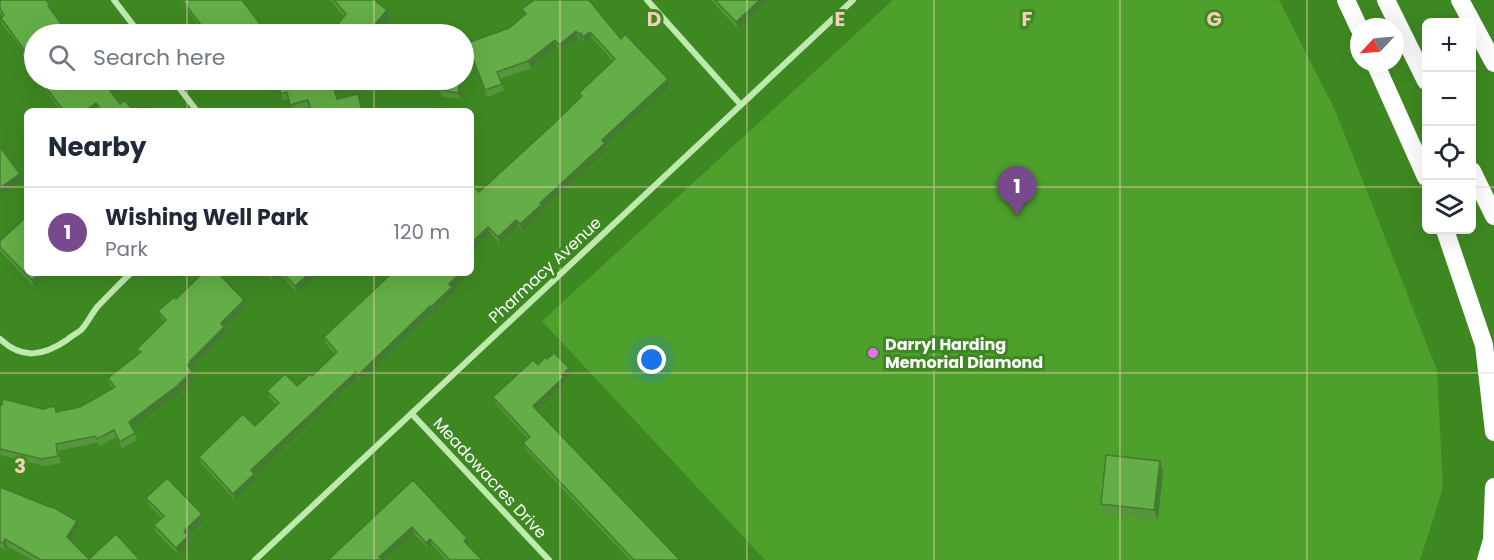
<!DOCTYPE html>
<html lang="en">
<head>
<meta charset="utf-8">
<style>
	body { margin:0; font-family:Poppins,sans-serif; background:#f6f6f7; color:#1f2937 }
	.controls { position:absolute; right:18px; top:18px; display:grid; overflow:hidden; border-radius:9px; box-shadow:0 6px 24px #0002 }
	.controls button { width:54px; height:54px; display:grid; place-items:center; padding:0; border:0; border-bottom:2px solid #e0e1e3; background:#fff; color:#1f2937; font:30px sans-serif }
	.compass { position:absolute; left:1350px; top:18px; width:54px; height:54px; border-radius:50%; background:#fff; box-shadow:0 6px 24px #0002; rotate:244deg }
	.you { position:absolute; left:652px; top:360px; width:21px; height:21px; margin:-15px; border:4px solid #fff; border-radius:50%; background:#1a73e8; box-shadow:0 0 0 9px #1a73e833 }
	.badge { display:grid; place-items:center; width:39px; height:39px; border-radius:50%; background:#78498d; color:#fff; font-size:20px; font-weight:700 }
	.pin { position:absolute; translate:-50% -50px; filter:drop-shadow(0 2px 3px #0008) }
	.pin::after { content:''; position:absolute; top:32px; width:21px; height:18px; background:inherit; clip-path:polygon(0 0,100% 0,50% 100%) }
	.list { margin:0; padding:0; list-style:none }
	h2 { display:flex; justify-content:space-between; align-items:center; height:78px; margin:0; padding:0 24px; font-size:26px }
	h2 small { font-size:20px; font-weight:400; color:#747a83 }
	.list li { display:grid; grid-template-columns:39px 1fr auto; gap:18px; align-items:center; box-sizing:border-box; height:90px; padding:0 24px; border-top:2px solid #e0e1e3 }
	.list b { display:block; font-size:22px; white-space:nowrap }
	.list p { margin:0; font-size:20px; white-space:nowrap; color:#747a83 }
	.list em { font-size:20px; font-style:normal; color:#747a83 }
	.icon { flex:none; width:33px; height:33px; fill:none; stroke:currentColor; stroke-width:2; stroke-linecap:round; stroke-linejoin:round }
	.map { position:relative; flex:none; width:1494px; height:560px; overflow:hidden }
	.search { position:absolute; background:#fff; box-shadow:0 6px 24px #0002; left:24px; top:24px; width:450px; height:66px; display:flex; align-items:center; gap:15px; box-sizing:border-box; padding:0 21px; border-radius:33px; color:#747a83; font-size:22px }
	.panel { position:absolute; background:#fff; box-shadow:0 6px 24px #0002; left:24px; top:108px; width:450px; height:168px; border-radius:9px }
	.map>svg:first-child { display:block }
	.green { fill:#4da02c }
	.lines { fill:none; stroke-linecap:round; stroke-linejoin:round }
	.street { stroke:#bfeaae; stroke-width:6 }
	.highway { stroke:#fff; stroke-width:18 }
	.wall { fill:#55963c }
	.shaded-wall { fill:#457a31 }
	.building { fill:#63ae46; stroke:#457a31; stroke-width:1.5 }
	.grid { fill:none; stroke:#f8cdb6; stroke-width:1.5; stroke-opacity:0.55 }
	.poi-dot { fill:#e570f6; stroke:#3e8822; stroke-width:2 }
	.labels { text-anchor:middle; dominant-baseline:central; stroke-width:6; stroke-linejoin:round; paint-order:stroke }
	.street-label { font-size:16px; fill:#fff; stroke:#3e8822 }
	.poi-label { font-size:16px; font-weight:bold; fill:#fff; stroke:#3e8822; text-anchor:start }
	.grid-label { font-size:20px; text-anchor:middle; font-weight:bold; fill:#f8cdb6; stroke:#3e8822; stroke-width:6; stroke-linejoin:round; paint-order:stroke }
</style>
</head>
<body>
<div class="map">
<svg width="1494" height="560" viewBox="0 0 1494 560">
	<rect width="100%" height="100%" fill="#3e8822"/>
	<!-- green -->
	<path class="green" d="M893,0H1279L1335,110L1437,370L1443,488L1420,560H765L542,321Z"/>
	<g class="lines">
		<!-- street -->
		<path class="street" d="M114,0L140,34
			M647,0L741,105
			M173,80L197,111
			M0,339C22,360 43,356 67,340C71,336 78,333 82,329C88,322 92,313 98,306C109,295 119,284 131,273
			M412,414L549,560
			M255,560L853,0"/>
		<!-- highway -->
		<path class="highway" d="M1346,0L1359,28
			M1386,0L1426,81
			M1460,0L1494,63
			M1375,63L1426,177
			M1472,171L1494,216
			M1445,230L1484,345L1494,432
			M1486,560L1492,540L1494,487"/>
	</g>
	<!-- wall -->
	<path class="wall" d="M0,0L50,5L52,11L34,34V75L24,60L21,54L24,52L3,25L1,18L3,17L0,13Z
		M180,0H242L266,32L283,34H205Z
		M330,0H374L389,17L379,29L404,34H335L333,30L344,16Z
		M711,0H769L738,29Z
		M522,9L621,39L668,79L670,86L605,146L607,150L543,209L544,211L523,231L519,226L500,244L490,233L471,252L479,192L550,127L580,97L579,93L613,61L592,38L586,43L583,40L581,41L579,38L561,52L557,46L531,68L500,79L504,90L487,97L467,43L509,28L525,15Z
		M38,80H102L120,104L133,111H99L98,110L96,111H61Z
		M277,80L337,99L358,94L363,111H311L310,107L292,111L288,99L283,100Z
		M372,80H394L393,89L375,86Z
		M412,80H463L460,99L442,97L440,90L441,84Z
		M0,241L27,273H49L34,287L0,251Z
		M265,273H319L297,293L280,274L273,281Z
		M468,275L453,289L454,294L434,313L433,312L361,381L358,378L255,475L257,480L235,500L201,463L199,457L255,426L277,405L270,398L267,391L297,386L312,376L335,354L326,344L324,337Z
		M176,299L244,300L247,307L225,328L227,334L193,367V368L191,370L195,378L180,393L132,428L137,440L122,448L116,437L100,446L98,442L58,451L61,463L45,466L0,455V405L43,409L55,406L56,411L80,407L113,388L110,385L108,378L139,353L137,349L164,322L161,318L158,311Z
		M547,359L571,375L565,380L566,383L537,410L680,560H630L526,450L523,443L528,439L496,404L493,397L538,365Z
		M1163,471L1158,520L1104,514L1101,504Z
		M413,480L470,545L468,546L482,560H446L432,545L429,549L414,534L385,560H328Z
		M0,487L79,527L71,541L89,559L140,560H32L7,546L6,550L0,547Z
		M146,498L204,521L188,536L191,542L178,554L156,532L154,525L162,518L149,505Z"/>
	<!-- shaded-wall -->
	<path class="shaded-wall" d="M760,0H769L738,29L736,22Z
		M387,10L389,17L375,34L372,28Z
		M576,31L579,38L561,52L559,45Z
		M590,32L592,38L586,43L583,37Z
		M581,33L583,40L581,41L579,34Z
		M555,40L557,46L531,68L528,61Z
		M465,43L467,50L464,76V53Z
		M668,79L670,86L605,146L607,150L543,209L544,211L523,231L520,224L602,140Z
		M391,80H394L393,89L390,82Z
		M460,80H463L460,99L458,93Z
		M96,103L98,110L96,111H85Z
		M20,174L22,180L0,196V188Z
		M516,220L519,226L500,244L498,237Z
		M488,227L490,233L471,252V243Z
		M39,273H49L34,287L32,280Z
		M272,273H279L280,274L273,281L270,274Z
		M310,273H319L297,293L295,286Z
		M460,273H467L468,275L453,289L454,294L434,313L431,307L449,284Z
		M244,300L247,307L225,328L227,334L193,367V368L189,372L187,365L190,361L221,323Z
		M430,306L433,312L361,381L358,375Z
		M569,368L571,375L565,380L566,383L535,412L533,406Z
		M192,371L195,378L180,393L131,429L129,422Z
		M356,372L358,378L255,475L257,480L235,500L233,494L251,470Z
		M1160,461L1163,471L1158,520L1154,510Z
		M202,514L204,521L188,536L191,542L178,554L176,548L184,531Z
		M77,521L79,527L70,543L67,537Z
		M412,527L414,534L385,560H380L379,557Z
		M467,538L470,545L466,548L464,541Z
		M5,539L7,546L6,550L3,543Z
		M430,539L432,545L429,549L426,543Z"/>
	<!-- building -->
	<path class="building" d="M0,0H46L50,5L48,6L69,34H34V71L21,54L25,51L1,18L4,15L0,9Z
		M182,0H242L266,32L276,25L283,34H225L224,33L221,34H208Z
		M334,0H374L387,10L372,28L404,33V34H339L333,30L346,14Z
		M534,0H589L621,39L625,34L668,79L602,140L605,143L540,203L542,204L520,224L516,220L498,237L488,227L471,243V184L479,192L550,127L582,96L579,93L615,59L590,32L583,37L581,33L579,34L576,31L559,45L555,40L528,61L497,72L502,84L485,90L467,43L509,28L526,14L522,9Z
		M715,0H760L736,22Z
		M40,80H102L120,104L125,100L133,111H102L96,103L85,111H64Z
		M277,80H332L337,99L358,94L362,111H311L308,100L290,105L287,92L281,94Z
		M374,80H391L390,82Z
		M442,80H460L458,93L440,90Z
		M145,106L148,111H138Z
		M0,147L20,174L0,188Z
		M27,216V273H39L32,280L0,247V241Z
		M203,273H218L244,300L221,323L224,327L190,361L191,362L187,365L192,371L177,386L129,422L135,433L120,442L114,430L97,439L95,436L56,444L58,456L42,459L0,449V405H2L3,399L43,409L55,406L56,412L80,407L115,387L108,378L141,352L137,349L166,320L158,311L174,297L176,299Z
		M283,273H310L295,286Z
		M392,273H460L449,284L452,287L431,307L430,306L358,375L356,372L251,470L254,474L233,494L199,457L243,414L255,426L279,403L267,391L285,374L297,386L310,374L312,376L337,352L324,337Z
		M554,353L569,368L562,375L564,377L533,406L680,560H634L523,443L530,437L493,397L533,360L538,365L545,357L547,359Z
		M1106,455L1160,461L1154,510L1101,504Z
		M167,478L202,514L184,531L188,536L176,548L154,525L164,516L146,498Z
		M413,480L467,538L464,541L482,560H450L430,539L426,543L412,527L379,557L382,560H328Z
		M0,487L50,507L51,506L77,521L67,537L89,559L116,534L140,560H41L5,539L3,543L0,542Z"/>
	<!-- grid -->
	<path class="grid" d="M187,0V34M374,0V34M560,0V560M747,0V560M934,0V560M1120,0V560M1307,0V560M187,80V111M374,80V111M0,187H27M471,187H1426M1472,187H1494M187,273V560M374,273V560M0,373H1494"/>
	<!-- markers -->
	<circle class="poi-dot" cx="873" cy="353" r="6"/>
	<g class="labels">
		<!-- street labels -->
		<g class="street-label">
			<text transform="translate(545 270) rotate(-43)">Pharmacy Avenue</text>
			<text transform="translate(490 478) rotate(47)">Meadowacres Drive</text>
		</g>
		<!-- poi labels -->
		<g class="poi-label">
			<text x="885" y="344">Darryl Harding<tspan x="885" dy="18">Memorial Diamond</tspan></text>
		</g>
	</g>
	<g class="grid-label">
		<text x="654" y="26">D</text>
		<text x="840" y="26">E</text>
		<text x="1027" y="26">F</text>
		<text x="1214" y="26">G</text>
		<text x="20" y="473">3</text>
	</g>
</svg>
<div class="controls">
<button>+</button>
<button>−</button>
<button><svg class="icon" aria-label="locate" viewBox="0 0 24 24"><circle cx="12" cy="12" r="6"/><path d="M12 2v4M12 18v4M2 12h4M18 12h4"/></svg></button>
<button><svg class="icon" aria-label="layers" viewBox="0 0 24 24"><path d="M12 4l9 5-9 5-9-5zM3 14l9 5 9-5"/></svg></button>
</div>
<svg class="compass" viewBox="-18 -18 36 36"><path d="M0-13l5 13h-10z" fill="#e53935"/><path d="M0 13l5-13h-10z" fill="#747a83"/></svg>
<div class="you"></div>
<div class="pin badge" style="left:1017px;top:216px">1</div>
<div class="search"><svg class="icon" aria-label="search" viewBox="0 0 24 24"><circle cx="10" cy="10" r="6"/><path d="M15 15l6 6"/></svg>Search here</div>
<section class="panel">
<h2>Nearby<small></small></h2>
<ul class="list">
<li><span class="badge">1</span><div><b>Wishing Well Park</b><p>Park</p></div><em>120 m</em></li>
</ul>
</section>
</div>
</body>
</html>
